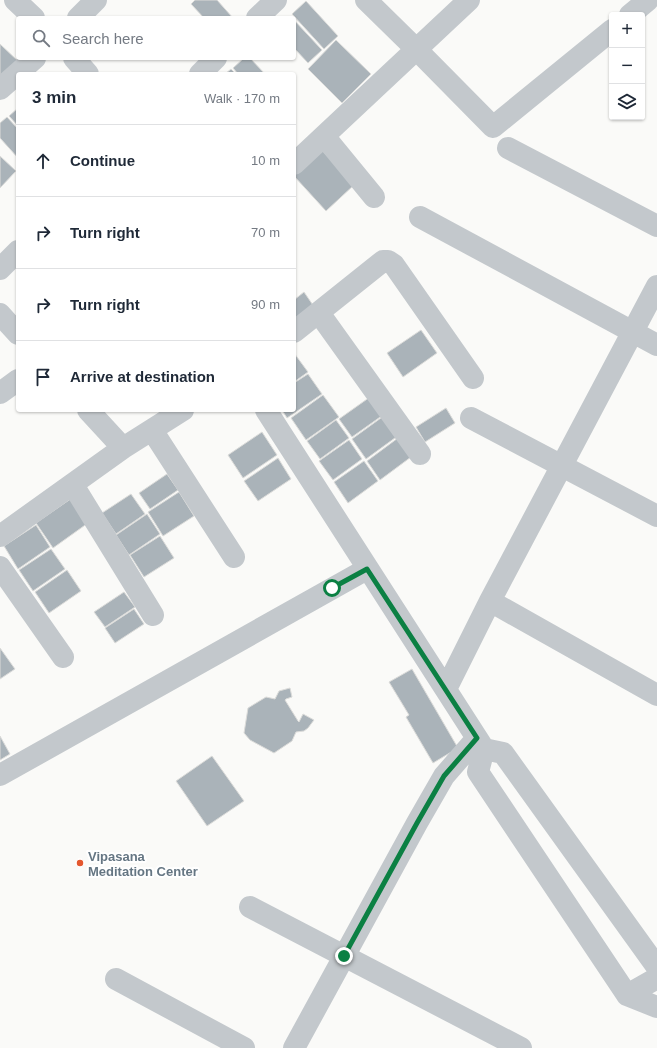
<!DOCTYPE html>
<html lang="en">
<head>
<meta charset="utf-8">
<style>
	body { margin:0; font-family:Arial,sans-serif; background:#f6f6f7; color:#1f2937 }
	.controls { position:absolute; right:12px; top:12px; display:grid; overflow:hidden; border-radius:4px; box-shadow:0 1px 3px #0004 }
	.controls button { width:36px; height:36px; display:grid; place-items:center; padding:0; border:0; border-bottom:1px solid #e0e1e3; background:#fff; color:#1f2937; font:20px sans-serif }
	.stop { position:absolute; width:12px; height:12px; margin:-9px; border:3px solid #0b8043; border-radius:50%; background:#fff }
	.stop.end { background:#0b8043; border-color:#fff; box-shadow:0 1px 4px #0008 }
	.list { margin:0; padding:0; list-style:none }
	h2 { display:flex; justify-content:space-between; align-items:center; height:52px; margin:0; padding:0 16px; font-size:17px }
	h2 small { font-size:13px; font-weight:400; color:#747a83 }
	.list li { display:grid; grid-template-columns:26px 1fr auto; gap:12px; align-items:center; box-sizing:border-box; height:72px; padding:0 16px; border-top:1px solid #e0e1e3 }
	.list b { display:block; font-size:15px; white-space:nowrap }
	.list em { font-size:13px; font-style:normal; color:#747a83 }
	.icon { flex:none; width:22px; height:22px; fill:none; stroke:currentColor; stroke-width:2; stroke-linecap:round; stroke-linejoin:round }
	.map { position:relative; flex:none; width:657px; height:1048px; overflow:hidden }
	.search { position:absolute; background:#fff; box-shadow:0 1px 3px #0004; left:16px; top:16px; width:280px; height:44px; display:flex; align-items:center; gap:10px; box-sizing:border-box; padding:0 14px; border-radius:4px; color:#747a83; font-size:15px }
	.panel { position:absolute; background:#fff; box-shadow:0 1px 3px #0004; left:16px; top:72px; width:280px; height:340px; border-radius:4px }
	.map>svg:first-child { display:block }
	.building { fill:#aab3b9; stroke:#dcdcda }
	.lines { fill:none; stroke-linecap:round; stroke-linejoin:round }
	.minor { stroke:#c3c8cc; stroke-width:22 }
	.route { stroke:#0b8043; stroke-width:5 }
	.poi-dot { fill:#e4572e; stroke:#fff; stroke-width:1.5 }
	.labels { text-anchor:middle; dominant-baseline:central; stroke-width:4; stroke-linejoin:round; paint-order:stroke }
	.poi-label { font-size:13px; font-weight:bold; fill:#657683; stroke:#fff; text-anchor:start }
</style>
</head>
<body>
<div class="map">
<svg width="657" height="1048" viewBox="0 0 657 1048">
	<rect width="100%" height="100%" fill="#fafaf8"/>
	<!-- building -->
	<path class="building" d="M195,0H217L233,18H204L191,4Z
		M306,1L338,36L324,49L292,14Z
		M294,20L322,50L308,63L294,48Z
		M336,40L371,74L342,103L308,69Z
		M0,44L19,62L0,77Z
		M244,58H250L265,74H238L233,68Z
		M231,69L236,74H225Z
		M18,108V126L9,116Z
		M7,117L18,129V158L0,138V123Z
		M321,149L354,185L326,211L294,176V173Z
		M0,156L16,171L0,188Z
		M304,292L317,311L294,326V300Z
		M421,330L437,353L403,377L387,353Z
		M294,353L308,372L294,382Z
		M308,374L322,394L287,418L282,410H294V383Z
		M323,395L339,417L306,440L291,418Z
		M370,397L383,415L352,437L339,419Z
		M446,408L455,423L425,442L416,427Z
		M385,415L399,435L366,459L352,439Z
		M336,420L349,438L320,459L307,441Z
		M262,432L277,455L243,478L228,455Z
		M398,438L411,457L380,480L367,461Z
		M349,440L362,459L333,480L319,461Z
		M278,458L291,479L258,501L244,481Z
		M364,461L378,481L348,503L334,482Z
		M167,474L178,490L150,509L139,493Z
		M179,492L194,516L163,536L148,512Z
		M131,494L145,514L116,534L102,513Z
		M72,498L88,523L53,548L36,523Z
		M147,514L160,534L129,555L116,535Z
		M36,525L50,547L18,569L4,546Z
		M160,536L174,558L144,577L130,555Z
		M51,549L65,569L33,591L19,570Z
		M67,570L81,591L49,613L35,592Z
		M124,592L135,607L105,627L94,612Z
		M134,609L144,624L115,643L105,628Z
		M0,648L15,669L0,679Z
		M412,669L458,748L433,763L406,717L409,715L389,682Z
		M290,688L292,697L286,699L285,700L298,721L299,722L303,714L314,720L308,728L304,731L296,732L292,741L274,753L250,740L244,733L248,708L266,697L275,699L279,691Z
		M0,736L10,754L0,760Z
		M212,756L244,801L207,826L176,781Z"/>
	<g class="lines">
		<!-- minor -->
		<path class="minor" d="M15,0L34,18
			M366,0L416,49L493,127L612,30
			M630,15L648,0
			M78,18L96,0
			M257,18L276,0
			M74,58L88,74
			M200,74L216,58
			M0,89L35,58
			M324,136L374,197
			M508,148L657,226
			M294,164L469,0
			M420,217L657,345
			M0,269L18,251
			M319,313L420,454
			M0,314L18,334
			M294,332L383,261H388L394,265L473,378
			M0,393L18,380
			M88,410L123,448
			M266,410L484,749L503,753L657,967
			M471,418L657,516
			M152,430L234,557
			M73,485L153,615
			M0,536L123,448L183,410
			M0,567L63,657
			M490,601L657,695
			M446,689L490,601L657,286
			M484,749L478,772L627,995L657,1007
			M0,775L367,569
			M250,907L521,1048
			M116,979L244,1048
			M627,995L657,978
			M294,1048L417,823L444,776L477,738"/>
	</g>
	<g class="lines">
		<!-- route -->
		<path class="route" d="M332,588L367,569L477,738L444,776L417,823L344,956"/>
	</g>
	<!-- markers -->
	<circle class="poi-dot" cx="80" cy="863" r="4"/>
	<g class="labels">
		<!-- poi labels -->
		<g class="poi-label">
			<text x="88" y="856">Vipasana<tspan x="88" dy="15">Meditation Center</tspan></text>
		</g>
	</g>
</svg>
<div class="controls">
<button>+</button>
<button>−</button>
<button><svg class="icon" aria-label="layers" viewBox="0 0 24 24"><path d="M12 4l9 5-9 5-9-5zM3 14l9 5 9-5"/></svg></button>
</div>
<div class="stop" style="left:332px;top:588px"></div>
<div class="stop end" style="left:344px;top:956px"></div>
<div class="search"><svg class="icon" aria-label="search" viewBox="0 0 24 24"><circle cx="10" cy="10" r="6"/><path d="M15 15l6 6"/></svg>Search here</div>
<section class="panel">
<h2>3 min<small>Walk · 170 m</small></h2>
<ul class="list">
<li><svg class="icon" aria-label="ahead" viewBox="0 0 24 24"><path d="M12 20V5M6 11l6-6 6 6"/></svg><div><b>Continue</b></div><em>10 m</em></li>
<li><svg class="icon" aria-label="right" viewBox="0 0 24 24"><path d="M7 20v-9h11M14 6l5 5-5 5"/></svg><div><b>Turn right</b></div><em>70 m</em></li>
<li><svg class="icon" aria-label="right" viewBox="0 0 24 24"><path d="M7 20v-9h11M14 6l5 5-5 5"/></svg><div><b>Turn right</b></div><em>90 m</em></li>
<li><svg class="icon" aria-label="arrive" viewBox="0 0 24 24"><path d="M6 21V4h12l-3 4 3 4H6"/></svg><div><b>Arrive at destination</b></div></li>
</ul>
</section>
</div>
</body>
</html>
